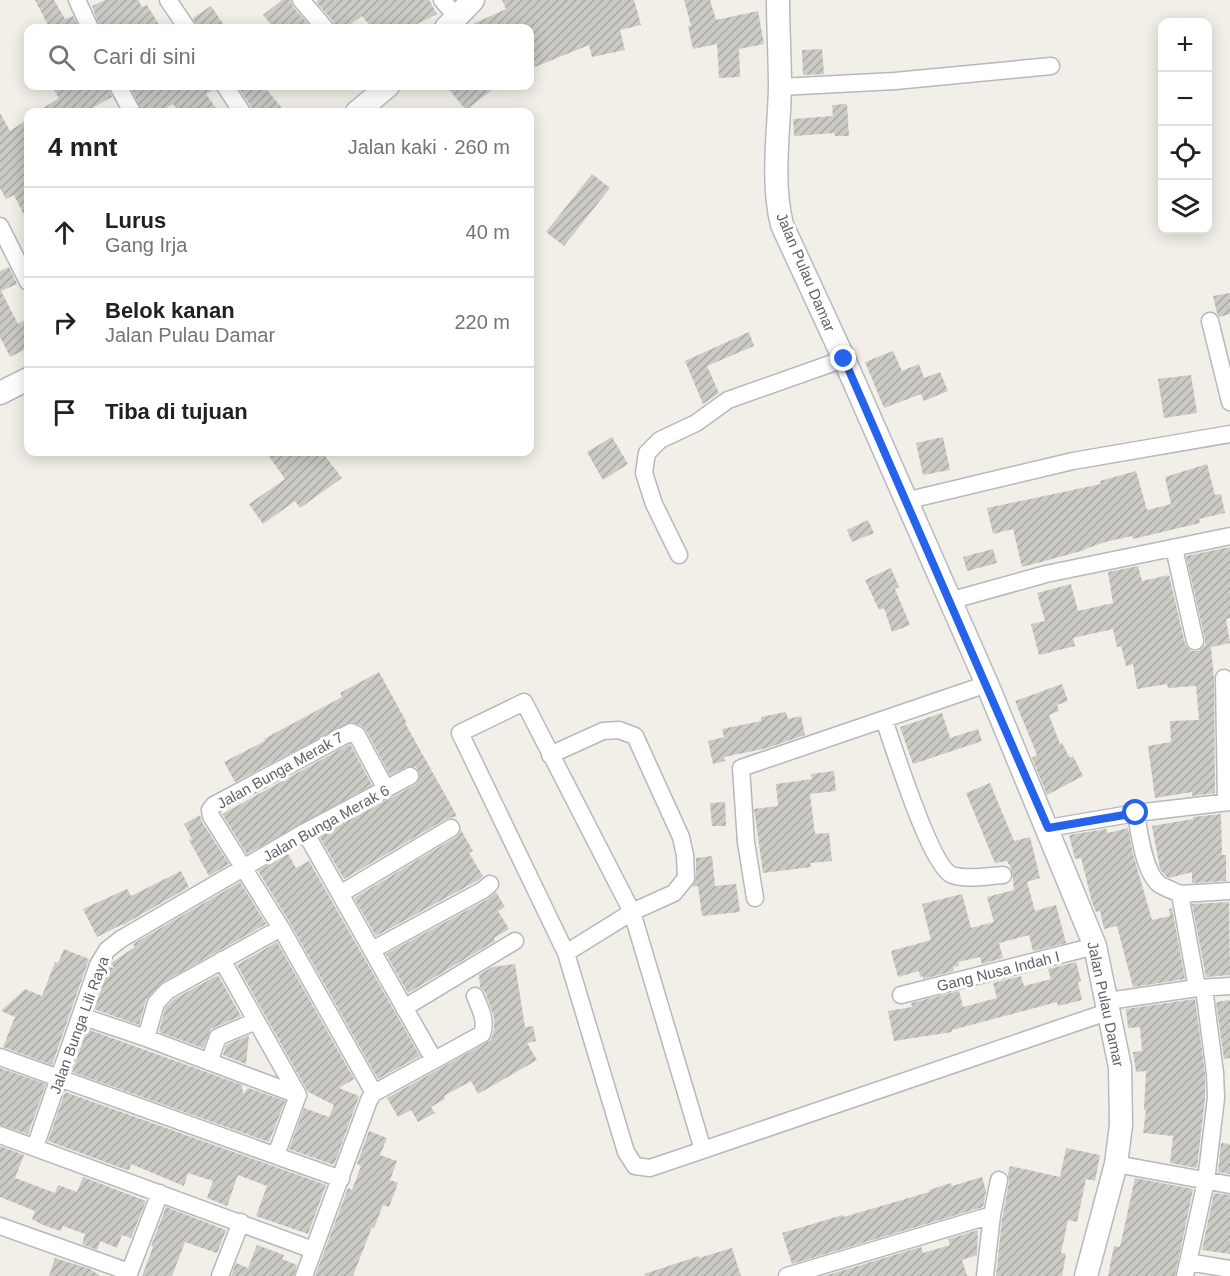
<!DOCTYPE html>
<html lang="id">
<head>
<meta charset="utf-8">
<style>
	body { margin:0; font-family:Arial,sans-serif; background:#f2f2f2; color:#202124 }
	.controls { position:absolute; right:18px; top:18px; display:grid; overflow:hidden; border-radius:12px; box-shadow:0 3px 15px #0003 }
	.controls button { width:54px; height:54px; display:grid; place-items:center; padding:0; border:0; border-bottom:2px solid #e0e0e0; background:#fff; color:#202124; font:30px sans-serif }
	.stop { position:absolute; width:18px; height:18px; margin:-14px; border:4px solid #2563eb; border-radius:50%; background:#fff }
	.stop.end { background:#2563eb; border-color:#fff; box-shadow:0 2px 6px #0008 }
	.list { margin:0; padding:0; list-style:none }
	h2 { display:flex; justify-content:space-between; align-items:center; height:78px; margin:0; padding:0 24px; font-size:26px }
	h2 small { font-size:20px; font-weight:400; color:#757577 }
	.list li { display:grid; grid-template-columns:39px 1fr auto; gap:18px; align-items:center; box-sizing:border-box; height:90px; padding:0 24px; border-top:2px solid #e0e0e0 }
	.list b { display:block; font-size:22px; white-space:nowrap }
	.list p { margin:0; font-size:20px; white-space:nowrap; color:#757577 }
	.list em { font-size:20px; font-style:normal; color:#757577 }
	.icon { flex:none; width:33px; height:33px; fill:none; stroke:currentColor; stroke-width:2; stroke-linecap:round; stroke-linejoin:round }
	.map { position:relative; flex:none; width:1230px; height:1276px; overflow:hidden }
	.search { position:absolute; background:#fff; box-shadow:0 3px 15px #0003; left:24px; top:24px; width:510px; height:66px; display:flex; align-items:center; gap:15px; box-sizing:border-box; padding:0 21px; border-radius:12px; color:#757577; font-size:22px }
	.panel { position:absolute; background:#fff; box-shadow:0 3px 15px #0003; left:24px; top:108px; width:510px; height:348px; border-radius:12px }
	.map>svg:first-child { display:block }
	.building { fill:url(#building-hatch) }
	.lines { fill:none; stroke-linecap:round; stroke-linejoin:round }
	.street-casing { stroke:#b5b8bc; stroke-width:19 }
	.secondary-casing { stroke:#b6babf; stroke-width:25 }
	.street { stroke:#fff; stroke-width:16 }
	.secondary { stroke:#fff; stroke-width:22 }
	.route { stroke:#2563eb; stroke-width:8 }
	.labels { text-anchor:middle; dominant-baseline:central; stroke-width:6; stroke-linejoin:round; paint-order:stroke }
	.street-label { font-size:15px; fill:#5f6368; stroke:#fff }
</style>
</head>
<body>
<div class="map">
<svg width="1230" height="1276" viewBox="0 0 1230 1276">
	<defs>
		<pattern id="building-hatch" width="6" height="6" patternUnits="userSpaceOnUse" patternTransform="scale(1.5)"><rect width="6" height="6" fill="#cccac5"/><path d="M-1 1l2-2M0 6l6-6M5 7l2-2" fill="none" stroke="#a9a8a4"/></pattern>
	</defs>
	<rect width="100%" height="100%" fill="#f1efe8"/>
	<!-- building -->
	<path class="building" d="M35,0H54L65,19L73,16L79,28H46L49,27Z
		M105,0H138L142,7L147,5L161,28H100L92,6Z
		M282,0H291L293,7L312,28H274L263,15Z
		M318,0H429L437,14L409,28H372L362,16L345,28H335L333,21L316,2Z
		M502,0H634L641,25L620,30L625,50L592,57L589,45L530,69V28H464L506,9Z
		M684,0H710L716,20L758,11L764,44L739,49L740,77L719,78L717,44L693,49L688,26H691Z
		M211,6L226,28H197L193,18Z
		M822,49L824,74L803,75L802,50Z
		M51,86H108L112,97L85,112H37L59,98Z
		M130,86H215V89L206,94L219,112H179L173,104L159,112H142Z
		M244,86H264L285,112H252L251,106L239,89Z
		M446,86H497L466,110Z
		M847,104L849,136H835L834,133L794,136L793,119L833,116L832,105Z
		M0,113L10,131L28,119V223L14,195L6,199L0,188Z
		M592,174L610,188L564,246L546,232Z
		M9,267L17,284L1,291L18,324L28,318V348L10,357L0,337V271Z
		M1230,293V314L1219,317L1217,313L1213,296Z
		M749,332L754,346L707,366L719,393L703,404L685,361Z
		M893,351L902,371L919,364L924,378L940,372L948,391L924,401L921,394L884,408L865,362Z
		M1191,375L1197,413L1164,418L1158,379Z
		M612,437L628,464L603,480L587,452Z
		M943,437L950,470L923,475L916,443Z
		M266,452H322L342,478L300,508L295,501L263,524L249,504L285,479Z
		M1207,464L1215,495L1221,494L1225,513L1199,519L1200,523L1133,539L1132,536L1105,542L1085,549V550L1022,567L1013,529L993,534L987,508L1101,484L1100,481L1136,471L1147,510L1171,504L1165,477Z
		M868,520L874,533L852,542L847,530Z
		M1230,547V618L1226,619L1230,643L1211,647L1214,679L1215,793L1192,796V792L1155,798L1148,746L1171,742L1170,721L1199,720L1196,686L1168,688L1167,684L1137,689L1133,664L1126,666L1121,646L1117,647L1113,629L1073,638L1075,646L1039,655L1031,624L1045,621L1037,593L1071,584L1078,611L1113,603L1108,572L1138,566L1142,581L1169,575L1185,644L1191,651H1198L1205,645V639L1186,556Z
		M993,549L997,563L967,571L963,557Z
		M891,568L899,587L895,589L910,625L892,632L884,608L879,610L865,580Z
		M379,672L407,723H405L457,816L446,819L344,879L319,836L415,785L420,777L416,767H406L390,775L366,730L362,726L351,722L235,782L224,762L265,741L264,739L342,697L340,693Z
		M1062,684L1068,701L1057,705L1059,711L1049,715L1060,744L1062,743L1070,758L1073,756L1083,776L1047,795L1032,758L1037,755L1015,701Z
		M786,712L788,719L801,716L805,735L767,748L724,757L725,761L713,764L708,741L724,737L722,729L761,721V717Z
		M942,713L950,738L978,729L982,741L913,764L900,727Z
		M350,744L372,785L247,854L222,814Z
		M834,771L836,791L810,794L815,834L829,833L832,861L810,863L811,867L763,873L754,809L778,806L776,784L812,779L811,774Z
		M990,783L1014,841L1030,837L1040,878L1027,882L1035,911L1056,905L1066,943L1033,951L1029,935L999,943L1003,958L982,964L980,957L958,962L959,966L953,967L954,971L923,979V976L920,977L919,971L898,977L891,951L931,940L922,904L962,894L971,928L994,922L987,897L1014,890L1012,870L1007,861L995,863L966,793Z
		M725,802L726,826H712L710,803Z
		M1221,814L1222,855H1226V881L1192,883V872L1169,878L1166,876L1160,869L1152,826L1193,819V817Z
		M200,815L202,822L229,864L209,876L189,840L192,839L184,824Z
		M1128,828L1133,854L1152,920L1170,916L1169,909L1172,908L1185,979L1133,987L1117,926L1104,929L1100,911L1096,912L1092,902L1081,858L1075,859L1069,835L1106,829L1108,833Z
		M461,830L473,851L469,853L483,876L477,881L376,936L354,898L456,837Z
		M288,854L296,868L309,861L420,1056L378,1079L290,923L258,871Z
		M712,856L715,886L736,884L740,912L702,916L698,886L692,887L696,878V858Z
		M181,871L189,887L123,925V924L97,937L83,909L127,889L131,896Z
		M240,882L266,924L160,984L146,1000L139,1025L94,1009L109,967L114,968L111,963L135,947L133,944Z
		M496,892L505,907L498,911L509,929L494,938L495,941L408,993L386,954L488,899Z
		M1229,902L1230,975L1206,977L1192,904Z
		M277,942L354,1079L339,1088L359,1096L334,1165L289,1149L304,1108L329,1117L334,1105L308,1092L237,965Z
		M64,949L89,959L52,1065L3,1047L15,1017L1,1011L25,989L42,996L55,962L58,963Z
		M1076,962L1081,981L1078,982L1082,1000L1058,1006L1057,1002L952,1030V1032L894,1041L888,1011L912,1007L911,1003L959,991L963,1007L997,998L993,983L1021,976L1024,986L1051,979L1048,969Z
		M515,964L525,1027L533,1026L536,1041L527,1043L537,1060L478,1094L471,1081L444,1096L445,1099L431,1107L435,1113L418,1122L411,1110L398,1117L387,1098L491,1040L494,1030V1017L485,992L480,987L479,975L492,967Z
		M218,975L241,1016L211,1029L203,1048L159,1032L165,1008L174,999Z
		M1195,999L1205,1074V1098L1197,1168L1170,1163L1173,1136L1143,1133L1146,1110H1144L1146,1071L1136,1072L1133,1052L1142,1051L1140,1027L1128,1028L1126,1009Z
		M1230,1000V1058L1224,1059L1216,1002Z
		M87,1029L242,1085L243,1094L248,1088L285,1101L269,1142L72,1072Z
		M249,1035L246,1064L223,1055L226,1045Z
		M0,1068L46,1084L28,1134L0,1125Z
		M65,1092L326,1185L308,1234L256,1216L267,1186L238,1175L227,1206L207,1198L213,1181L188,1173L184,1186L131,1164L129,1170L124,1169L48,1141Z
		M369,1131L387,1138L380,1155L397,1161L390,1180L398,1183L389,1207L383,1205L374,1228L372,1227L353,1276H315L348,1188L352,1190L361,1166L357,1164Z
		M1221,1143L1230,1144V1174L1218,1172Z
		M0,1146L24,1155L15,1178L55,1193L58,1185L77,1192L83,1177L146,1201L131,1238L122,1235L117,1248L100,1241L97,1250L82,1244L85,1234L63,1226L61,1231L43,1225L32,1219L35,1211L0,1197Z
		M1066,1148L1100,1155L1095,1181L1086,1179L1077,1222L1068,1220L1061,1253L1066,1254L1062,1276H996L1002,1219L1009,1182L1008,1174L1010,1166L1060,1177Z
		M982,1177L986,1191L983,1207L792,1264L782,1233L843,1215L844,1217L929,1192V1190L951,1183L952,1186Z
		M1135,1178L1193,1189L1175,1276H1108L1114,1246L1120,1247Z
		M1214,1193L1230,1195V1254L1202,1250Z
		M166,1207L226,1230L217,1253L185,1242L172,1276H142L153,1247L151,1246Z
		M978,1230L977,1255L962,1260L967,1276H824L921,1247L923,1253L950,1245L948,1239Z
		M257,1245L284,1255L282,1259L297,1265L294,1276H231L236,1263L248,1268Z
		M732,1248L741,1276H645L644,1274L699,1256V1258Z
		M55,1258L90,1269L100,1276H49Z"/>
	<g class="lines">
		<!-- street casing -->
		<g class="street-casing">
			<path id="street" d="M77,0L90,28
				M168,0L187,28
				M301,0L325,28
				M442,0L457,17
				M118,86L132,112
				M225,86L242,112
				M780,87L895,81L1051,66
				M0,226L28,282
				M1210,321L1230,402
				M905,501L1073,461L1230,434
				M1174,548L1195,641
				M679,555L654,504L644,473L647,453L660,440L696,423L728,400L844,359
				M949,601L1046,574L1230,536
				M1224,678L1226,802
				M524,702L632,912L703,1150L650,1168L635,1166L626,1152L566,953L460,733Z
				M884,720C894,747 930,866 952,875C967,880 988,876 1003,875
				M550,755L603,731L619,730L635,736L681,837L685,855L686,878L674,893L632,912L566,953
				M1136,813C1139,832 1144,872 1159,884C1165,888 1174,891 1180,894L1197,988
				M1048,828L1136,813L1230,802
				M305,832L434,1060
				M340,894L451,828
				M1180,894L1230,891
				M755,898L746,842L741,768L987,684
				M372,950L483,890L490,884
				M222,960L298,1095L276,1155
				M901,995L1095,946
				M1108,1001L1197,988L1230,986
				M404,1008L515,941
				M81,1016L146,1038L298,1095
				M146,1038L156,1003L167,991L281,928
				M0,1057L341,1179
				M209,1062L218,1037L256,1021
				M374,1093L281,928L211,816L210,810L214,805L351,732L357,735L386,789
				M0,1135L313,1250
				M35,1147L98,965L107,950L121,939L305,832L410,776
				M703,1150L1110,1011
				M1116,1164L1230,1185
				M0,1226L129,1272
				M1188,1262L1230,1269
				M128,1276L160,1193
				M220,1276L241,1222
				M304,1276L369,1100L374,1093L482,1034C487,1020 480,1009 475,996
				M787,1276L992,1215
				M985,1276L992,1215L999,1180
				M1185,1276L1206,1181L1216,1098L1215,1073L1204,988"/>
		</g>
		<!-- secondary casing -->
		<g class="secondary-casing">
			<path id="secondary" d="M778,0C778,29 780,58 780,87C779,133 771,180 782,225L844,359L987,684L1095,946L1120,1067L1121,1125L1116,1164L1086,1276
				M446,28L473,0
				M357,112L388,86
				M0,393L28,379"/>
		</g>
		<!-- street -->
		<use href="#street" class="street"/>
		<!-- secondary -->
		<use href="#secondary" class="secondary"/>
	</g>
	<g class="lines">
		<!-- route -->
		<path class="route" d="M844,359L1048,828L1136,813"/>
	</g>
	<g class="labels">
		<!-- street labels -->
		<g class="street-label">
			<text transform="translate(806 272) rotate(67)">Jalan Pulau Damar</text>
			<text transform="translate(280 770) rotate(-29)">Jalan Bunga Merak 7</text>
			<text transform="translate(326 823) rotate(-29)">Jalan Bunga Merak 6</text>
			<text transform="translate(998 971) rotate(-14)">Gang Nusa Indah I</text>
			<text transform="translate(1106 1004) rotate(78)">Jalan Pulau Damar</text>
			<text transform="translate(79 1025) rotate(-70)">Jalan Bunga Lili Raya</text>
		</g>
	</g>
</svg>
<div class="controls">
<button>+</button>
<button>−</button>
<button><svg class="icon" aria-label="locate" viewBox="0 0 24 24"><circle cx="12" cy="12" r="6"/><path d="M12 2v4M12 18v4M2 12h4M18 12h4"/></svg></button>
<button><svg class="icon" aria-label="layers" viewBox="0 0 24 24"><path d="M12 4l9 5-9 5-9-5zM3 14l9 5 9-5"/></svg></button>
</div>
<div class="stop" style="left:1136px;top:813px"></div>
<div class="stop end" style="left:844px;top:359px"></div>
<div class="search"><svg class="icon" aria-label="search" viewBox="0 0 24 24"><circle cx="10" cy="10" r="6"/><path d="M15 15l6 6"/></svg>Cari di sini</div>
<section class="panel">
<h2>4 mnt<small>Jalan kaki · 260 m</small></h2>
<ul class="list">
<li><svg class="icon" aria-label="ahead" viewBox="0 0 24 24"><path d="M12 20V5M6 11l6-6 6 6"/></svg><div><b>Lurus</b><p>Gang Irja</p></div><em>40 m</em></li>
<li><svg class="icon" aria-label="right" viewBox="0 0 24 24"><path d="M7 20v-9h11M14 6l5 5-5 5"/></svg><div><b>Belok kanan</b><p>Jalan Pulau Damar</p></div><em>220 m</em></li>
<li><svg class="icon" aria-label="arrive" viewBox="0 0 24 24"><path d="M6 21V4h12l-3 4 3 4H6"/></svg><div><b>Tiba di tujuan</b></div></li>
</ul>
</section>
</div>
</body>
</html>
